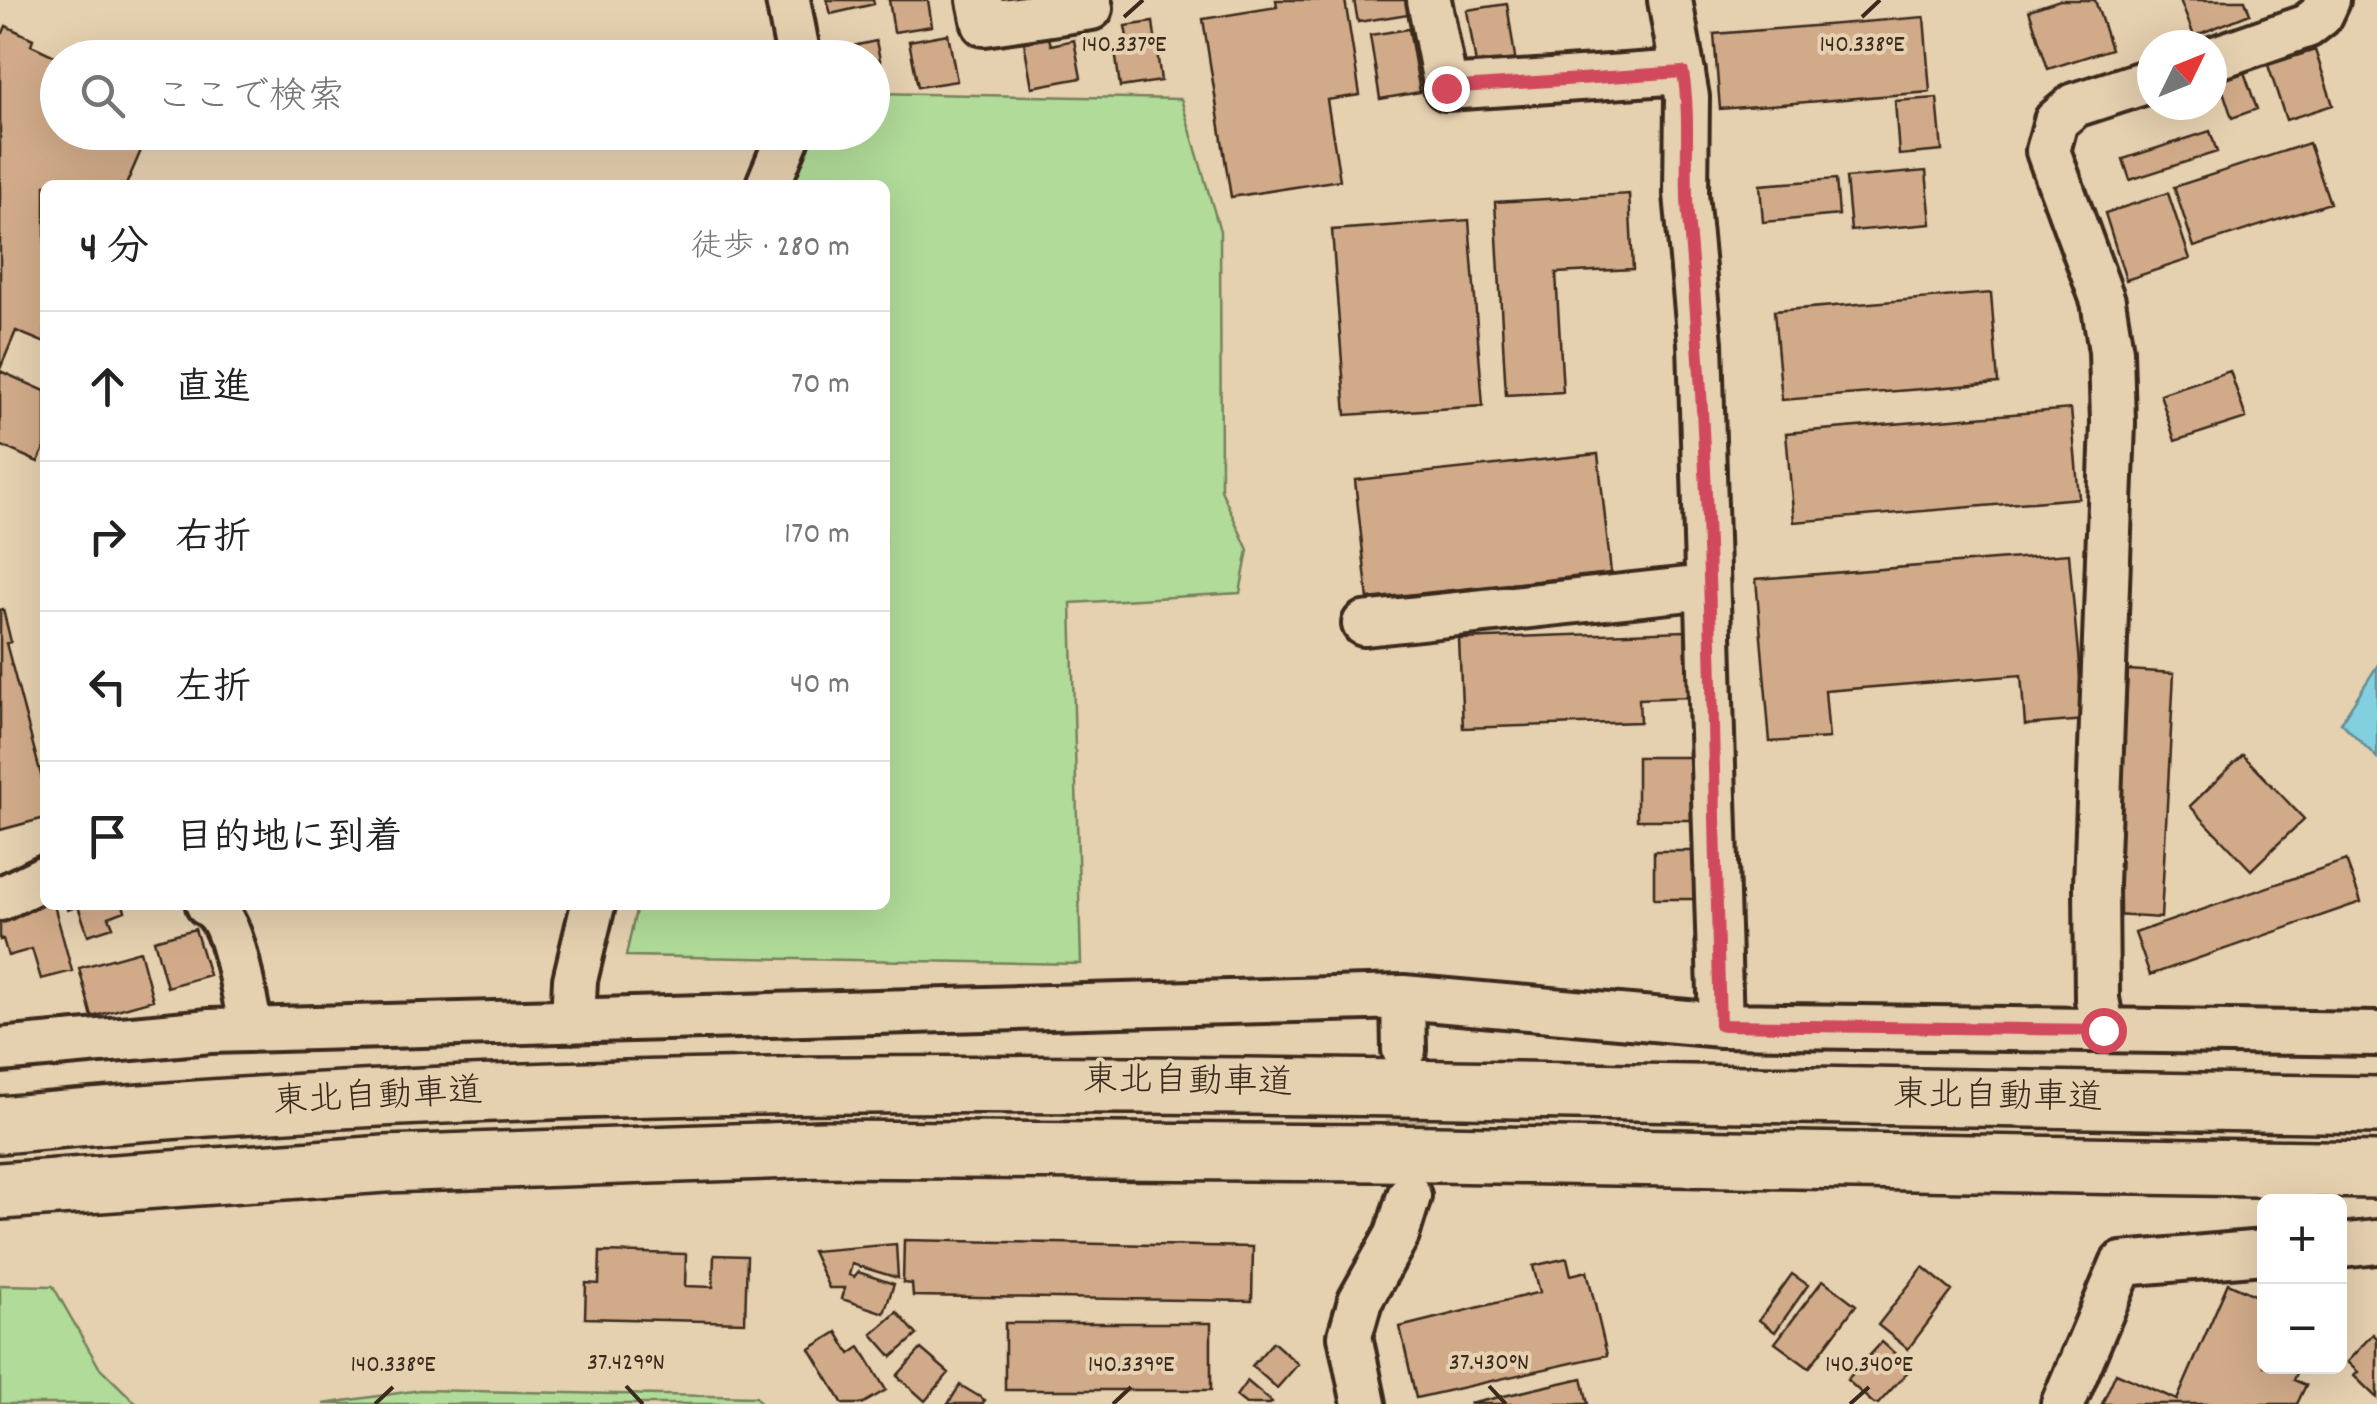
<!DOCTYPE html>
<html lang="ja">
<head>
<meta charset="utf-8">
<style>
	body { margin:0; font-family:Dekko,"Klee One",sans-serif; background:#f2f2f2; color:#222 }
	.controls { position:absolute; right:30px; bottom:30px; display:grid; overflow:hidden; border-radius:15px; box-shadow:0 10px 40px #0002 }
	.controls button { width:90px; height:90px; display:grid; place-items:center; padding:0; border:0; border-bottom:2px solid #e0e0e0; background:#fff; color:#222; font:50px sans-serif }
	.compass { position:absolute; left:2137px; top:30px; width:90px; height:90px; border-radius:50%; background:#fff; box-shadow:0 10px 40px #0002; rotate:47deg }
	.stop { position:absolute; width:30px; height:30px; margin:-22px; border:8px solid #d1495b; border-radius:50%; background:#fff }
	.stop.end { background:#d1495b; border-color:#fff; box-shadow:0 2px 10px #0008 }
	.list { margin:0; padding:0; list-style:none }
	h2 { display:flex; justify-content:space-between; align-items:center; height:130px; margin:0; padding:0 40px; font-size:42px }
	h2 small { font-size:32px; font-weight:400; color:#767676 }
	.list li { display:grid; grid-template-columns:65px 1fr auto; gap:30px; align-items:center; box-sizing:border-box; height:150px; padding:0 40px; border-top:2px solid #e0e0e0 }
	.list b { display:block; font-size:38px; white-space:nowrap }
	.list em { font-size:32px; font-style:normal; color:#767676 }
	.icon { flex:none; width:55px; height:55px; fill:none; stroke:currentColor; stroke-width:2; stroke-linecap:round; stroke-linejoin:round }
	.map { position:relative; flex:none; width:2377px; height:1404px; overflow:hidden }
	.search { position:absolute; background:#fff; box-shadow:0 10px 40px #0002; left:40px; top:40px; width:850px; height:110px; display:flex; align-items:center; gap:25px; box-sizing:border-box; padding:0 35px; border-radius:55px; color:#767676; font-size:38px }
	.panel { position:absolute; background:#fff; box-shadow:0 10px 40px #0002; left:40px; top:180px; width:850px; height:730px; border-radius:15px }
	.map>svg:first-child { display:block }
	.green { fill:#b0db98; stroke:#76825b; stroke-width:2.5 }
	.water { fill:#82d0df; stroke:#668e92; stroke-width:2.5 }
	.building { fill:#d1ab89; stroke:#3b2a1e; stroke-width:2.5 }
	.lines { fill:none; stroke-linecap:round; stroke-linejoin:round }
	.minor-tunnel { stroke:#c3af92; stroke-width:42; stroke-dasharray:42 21; stroke-linecap:butt }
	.minor-casing { stroke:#3b2a1e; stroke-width:50 }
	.highway-casing { stroke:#3b2a1e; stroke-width:62 }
	.minor { stroke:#e5d0af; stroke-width:42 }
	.highway { stroke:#e5d0af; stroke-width:55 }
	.route { stroke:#d1495b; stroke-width:12 }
	.ticks { fill:none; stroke:#3b2a1e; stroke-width:4 }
	.labels { text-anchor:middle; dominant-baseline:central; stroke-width:8; stroke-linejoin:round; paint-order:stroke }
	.street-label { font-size:35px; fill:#3b2a1e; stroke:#e5d0af }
	.ticks-label { font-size:25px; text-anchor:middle; fill:#3b2a1e; stroke:#e5d0af; stroke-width:8; stroke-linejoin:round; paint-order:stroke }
</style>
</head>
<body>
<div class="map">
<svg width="2377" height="1404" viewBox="0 0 2377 1404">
	<rect width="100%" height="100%" fill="#e5d0af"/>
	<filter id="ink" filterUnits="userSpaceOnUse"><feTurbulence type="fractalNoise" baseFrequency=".01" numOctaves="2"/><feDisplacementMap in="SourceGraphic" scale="20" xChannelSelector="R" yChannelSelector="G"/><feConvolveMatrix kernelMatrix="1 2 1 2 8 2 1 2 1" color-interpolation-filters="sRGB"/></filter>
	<g filter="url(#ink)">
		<!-- green -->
		<path class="green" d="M873,93L1181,99L1220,231L1221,490L1248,550L1240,593L1071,603L1081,964L626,956L637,905H885V185H791L810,133L872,132Z
			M0,1285L53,1286L99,1367L137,1404H0Z
			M420,1390L756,1397L761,1404H323Z"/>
		<!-- water -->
		<path class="water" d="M2377,666V758L2341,722Z"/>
		<!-- building -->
		<path class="building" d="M827,0H873L874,4L831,14Z
			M889,0H928L932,26L894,32Z
			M1276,0H1345L1360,95L1327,100L1340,180L1231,197L1203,19L1277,7Z
			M1354,0H1406L1408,14L1358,22Z
			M2060,0H2095L2111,49L2048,69L2029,10Z
			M2180,0H2245L2250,14L2194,36Z
			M1507,4L1516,64L1477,70L1467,10Z
			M1924,17L1930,92L1720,109L1714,34Z
			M1153,22L1161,81L1120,87L1115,50L1129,48L1125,26Z
			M6,26L33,39L31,45L59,58L58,132H149L126,185H45V343L16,331L0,369V32L3,33Z
			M1409,29L1420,92L1380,99L1370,35Z
			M948,34L957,81L918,87L909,41Z
			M1049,38L1051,45L1074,40L1081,78L1032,87L1024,42Z
			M876,41L885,83L872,85V58H841L839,49Z
			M2315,50L2333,105L2286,120L2268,65Z
			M2244,72L2257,109L2232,118L2219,79Z
			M1937,98L1942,151L1899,155L1895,101Z
			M2210,131L2217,152L2130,180L2123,159Z
			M2309,143L2330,203L2194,247L2174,187Z
			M1926,171L1931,224L1851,231L1846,178Z
			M1836,179L1839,215L1763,222L1760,185Z
			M2168,193L2190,259L2126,280L2105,213Z
			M1629,194L1633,269L1556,273L1563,392L1506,395L1495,202Z
			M1469,220L1483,406L1346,415L1332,230Z
			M1991,293L1998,383L1782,400L1774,311Z
			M0,371L45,391V446L38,462L0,445Z
			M2230,371L2246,418L2175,441L2160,394Z
			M2071,409L2079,498L1794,522L1786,433Z
			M1598,454L1611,573L1368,599L1355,480Z
			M2069,554L2084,720L2025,725L2021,675L1825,691L1829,738L1770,742L1756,579Z
			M3,609L11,642L6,643L45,790V818L0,830V610Z
			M1685,631L1688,697L1639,699L1640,722L1463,728L1459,639Z
			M2128,670L2174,673L2161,918L2115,915Z
			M2243,755L2304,819L2251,870L2190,806Z
			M1637,757H1691V820H1637Z
			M1654,851H1696V899H1654Z
			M2346,860L2361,902L2150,975L2135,933Z
			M45,903L54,905L72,971L41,979L32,949L8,956L3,939L0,940V916Z
			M66,905H123L125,911L109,917L113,927L88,935L78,906L68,910Z
			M195,929L209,975L167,987L154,940Z
			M140,951L153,1000L92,1017L79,968Z
			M904,1240L1253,1247L1252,1301L913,1296L912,1284L903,1283Z
			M896,1244L898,1278L852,1264L849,1275L854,1277L858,1272L894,1284L884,1313L842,1299L845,1288H829L812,1251Z
			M600,1252L686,1254L685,1286L713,1287L714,1255L747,1256L745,1322L585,1318L586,1283L599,1284Z
			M1567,1258L1571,1275L1587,1271L1607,1355L1416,1398L1400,1327L1540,1292L1533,1266Z
			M1923,1267L1952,1291L1908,1349L1878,1325Z
			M1792,1274L1808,1285L1775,1332L1759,1320Z
			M1823,1280L1856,1305L1809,1368L1775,1343Z
			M2228,1283L2264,1299V1366H2300L2294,1380L2306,1385L2297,1404H2102L2116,1373L2177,1400Z
			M897,1312L917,1335L892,1357L872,1334Z
			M1005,1323H1211V1390H1005Z
			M837,1332L850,1354L860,1347L886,1390L862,1404H843L810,1349Z
			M2373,1334L2377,1338V1398L2354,1376L2358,1372L2347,1362Z
			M1273,1342L1298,1364L1277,1388L1252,1366Z
			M1882,1342L1911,1368L1878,1404H1874L1847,1380Z
			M921,1349L949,1373L925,1401L897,1376Z
			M1582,1378L1588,1404H1469Z
			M1247,1381L1272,1402L1270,1404H1246L1236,1396Z
			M960,1385L985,1400L982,1404H948Z"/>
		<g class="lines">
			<!-- minor-tunnel -->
			<path class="minor-tunnel" d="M1405,1056L1409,1185"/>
			<!-- minor casing -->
			<g class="minor-casing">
				<path id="minor" d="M788,0L799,58
					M979,0L984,24L1091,8
					M1429,0L1446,88L1683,72
					M1670,0L1687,97L1686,194L1700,343L1721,1025
					M2212,59L2307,26L2321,15L2328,0
					M768,185L790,132
					M1364,624L1707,587
					M0,899L45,877
					M208,905C235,917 244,1000 251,1030
					M1403,997L1404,1050
					M573,1021L575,980L593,905
					M2103,1030L2097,999L2096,884L2113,423L2111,351L2103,301L2048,151L2056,121L2075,105L2152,80
					M0,1050L210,1031L1403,997L1721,1025L2377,1034
					M2340,1246L2377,1242
					M1364,1404L1350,1336L1360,1301L1397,1235L1409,1196
					M2063,1404L2122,1264L2264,1252"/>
			</g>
			<!-- highway casing -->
			<g class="highway-casing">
				<path id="highway" d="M0,1125C504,1077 1011,1081 1517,1090C1803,1096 2090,1101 2377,1105
					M0,1191L385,1164L822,1149L1380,1153L2377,1170"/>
			</g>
			<!-- minor -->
			<use href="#minor" class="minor"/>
			<!-- highway -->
			<use href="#highway" class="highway"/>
		</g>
	</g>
	<g class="lines" filter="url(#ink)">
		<!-- route -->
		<path class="route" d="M1446,88L1683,72C1691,120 1684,168 1688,216C1713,484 1712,755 1720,1025L2103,1030"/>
	</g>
	<!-- ticks -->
	<path class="ticks" d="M1124,17L1143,0M1862,17L1880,0M626,1386L643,1404M1489,1386L1506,1404M375,1404L393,1387M1113,1404L1131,1387M1850,1404L1869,1387"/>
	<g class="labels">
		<!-- street labels -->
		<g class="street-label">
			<text transform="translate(1188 1084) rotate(1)">東北自動車道</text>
			<text transform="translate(378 1099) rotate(-3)">東北自動車道</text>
			<text transform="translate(1998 1099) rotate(1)">東北自動車道</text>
		</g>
	</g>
	<g class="ticks-label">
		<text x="1124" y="51">140.337°E</text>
		<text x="1862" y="51">140.338°E</text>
		<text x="626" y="1369">37.429°N</text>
		<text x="1489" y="1369">37.430°N</text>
		<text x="393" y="1371">140.338°E</text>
		<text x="1131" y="1371">140.339°E</text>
		<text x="1869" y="1371">140.340°E</text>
	</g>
</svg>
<div class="controls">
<button>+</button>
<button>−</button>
</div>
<svg class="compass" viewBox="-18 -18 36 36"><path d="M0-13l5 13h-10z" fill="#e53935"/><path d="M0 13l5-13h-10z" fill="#767676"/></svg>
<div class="stop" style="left:2103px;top:1030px"></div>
<div class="stop end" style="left:1446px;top:88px"></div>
<div class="search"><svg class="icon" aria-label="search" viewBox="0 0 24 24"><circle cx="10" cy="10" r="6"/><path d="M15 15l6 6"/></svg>ここで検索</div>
<section class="panel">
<h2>4 分<small>徒歩 · 280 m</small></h2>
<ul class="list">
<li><svg class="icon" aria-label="ahead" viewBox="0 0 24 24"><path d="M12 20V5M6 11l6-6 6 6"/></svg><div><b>直進</b></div><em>70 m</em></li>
<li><svg class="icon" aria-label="right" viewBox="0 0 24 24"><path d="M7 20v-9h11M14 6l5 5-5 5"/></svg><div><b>右折</b></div><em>170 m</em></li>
<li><svg class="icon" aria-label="left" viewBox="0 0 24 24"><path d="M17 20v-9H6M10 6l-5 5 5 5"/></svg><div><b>左折</b></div><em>40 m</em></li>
<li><svg class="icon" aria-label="arrive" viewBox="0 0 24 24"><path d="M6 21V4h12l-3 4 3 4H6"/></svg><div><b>目的地に到着</b></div></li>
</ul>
</section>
</div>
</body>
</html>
